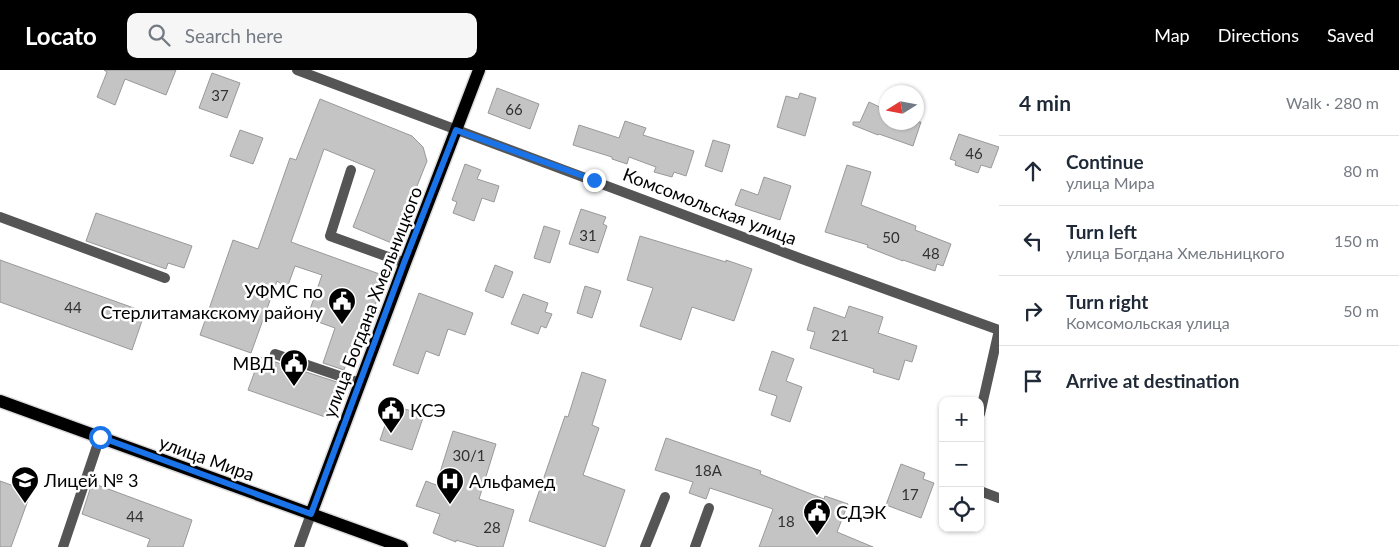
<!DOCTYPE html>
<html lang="en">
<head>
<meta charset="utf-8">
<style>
	body { margin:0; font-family:Lato,sans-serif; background:#f6f6f7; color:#1f2937 }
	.controls { position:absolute; right:15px; bottom:15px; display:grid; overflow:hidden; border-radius:10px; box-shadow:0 1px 4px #0004 }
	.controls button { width:45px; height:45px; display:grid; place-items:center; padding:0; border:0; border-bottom:1px solid #e0e1e3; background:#fff; color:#1f2937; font:25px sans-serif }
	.compass { position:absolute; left:879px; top:15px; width:45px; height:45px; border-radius:50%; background:#fff; box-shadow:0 1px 4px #0004; rotate:259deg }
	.stop { position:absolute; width:15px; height:15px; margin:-11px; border:4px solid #1a73e8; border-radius:50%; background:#fff }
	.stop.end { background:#1a73e8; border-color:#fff; box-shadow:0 1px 5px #0008 }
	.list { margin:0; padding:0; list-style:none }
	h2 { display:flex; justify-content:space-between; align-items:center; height:65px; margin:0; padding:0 20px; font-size:21px }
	h2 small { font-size:16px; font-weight:400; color:#747a83 }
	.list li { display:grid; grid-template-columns:32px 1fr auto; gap:15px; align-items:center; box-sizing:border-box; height:70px; padding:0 20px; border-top:1px solid #e0e1e3 }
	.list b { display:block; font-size:19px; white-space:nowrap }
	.list p { margin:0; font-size:16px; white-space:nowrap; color:#747a83 }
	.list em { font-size:16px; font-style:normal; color:#747a83 }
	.icon { flex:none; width:28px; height:28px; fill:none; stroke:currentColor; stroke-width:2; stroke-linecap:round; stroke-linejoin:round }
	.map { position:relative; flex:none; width:999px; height:477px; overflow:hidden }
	header { display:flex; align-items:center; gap:30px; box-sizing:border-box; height:70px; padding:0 25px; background:#000; color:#fff }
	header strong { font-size:24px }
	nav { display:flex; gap:28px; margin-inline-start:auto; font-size:18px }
	.search { width:350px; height:45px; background:#f6f6f7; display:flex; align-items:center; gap:12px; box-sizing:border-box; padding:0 18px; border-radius:10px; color:#747a83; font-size:19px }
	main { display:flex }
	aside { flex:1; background:#fff }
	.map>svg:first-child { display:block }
	.building { fill:#c4c4c4; stroke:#999 }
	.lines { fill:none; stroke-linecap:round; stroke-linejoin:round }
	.primary-casing { stroke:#dbdbdb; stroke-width:15 }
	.service { stroke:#555; stroke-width:10 }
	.minor { stroke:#555; stroke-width:10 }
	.tertiary { stroke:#555; stroke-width:10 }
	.primary { stroke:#000; stroke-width:12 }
	.route { stroke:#1a73e8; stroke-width:6 }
	.labels { text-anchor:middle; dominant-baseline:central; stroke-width:5; stroke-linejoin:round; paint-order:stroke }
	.number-label { font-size:15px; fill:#313131 }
	.street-label { font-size:18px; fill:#000; stroke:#fff }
	.poi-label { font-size:18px; fill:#000; stroke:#fff; text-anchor:start }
</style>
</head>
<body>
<header>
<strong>Locato</strong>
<div class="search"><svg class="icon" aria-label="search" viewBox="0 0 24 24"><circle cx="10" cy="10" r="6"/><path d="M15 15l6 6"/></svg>Search here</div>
<nav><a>Map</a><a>Directions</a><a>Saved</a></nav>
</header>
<main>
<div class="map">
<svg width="999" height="477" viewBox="0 0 999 477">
	<rect width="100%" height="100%" fill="#fff"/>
	<!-- building -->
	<path class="building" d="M104,0H176L166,25L125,9L115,35L97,27L107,2Z
		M212,3L240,13L227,48L199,38Z
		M497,18L539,34L530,59L488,43Z
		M800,23L816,28L805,66L777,57L786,26L798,29Z
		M320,29L412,66L423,77L427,91L394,174L353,157L375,100L324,79L291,172L385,206L355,295L347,292L344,300L323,293L335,258L307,248L322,205L295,196L287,218L277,211L251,283L200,265L233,170L258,179L290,88L296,90Z
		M869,32L886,40V52H921L913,76L879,64L878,65L853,55V52H860Z
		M625,51L646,58L643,65L694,81L686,106L674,102L672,107L654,102L656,97L629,87L627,94L612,89V87L573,75L579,55L619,68Z
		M240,60L263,68L253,94L230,86Z
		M959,64L999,77L991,98L981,95L978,103L955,95L956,91L950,89Z
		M713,70L730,75L722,102L705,96Z
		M465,94L481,100L477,109L499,116L494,132L482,128L474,151L453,143L457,132L452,130Z
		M847,95L871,102L861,135L916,156L915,160L951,174L943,196L937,194L935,201L903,190V191L867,177L868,175L825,162Z
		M764,107L791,116L780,150L735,135L741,119L758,125Z
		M581,139L606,147L603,154L607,156L598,183L569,174Z
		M96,143L192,176L184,198L168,193L166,199L86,171Z
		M544,156L560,161L550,193L534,188Z
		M640,166L726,192V190L752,199L734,251L692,237L681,270L640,256L653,218L627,210Z
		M0,190L145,242L132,280L0,232Z
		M495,195L513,202L503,228L485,221Z
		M585,216L601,221L592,248L577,243Z
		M419,223L473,243L465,265L448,259L439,286L426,281L418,304L393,295Z
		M523,224L548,233L545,242L552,244L546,258L541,256L538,264L511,254Z
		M849,236L883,247L878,263L917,276L912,292L905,290L899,310L873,302L874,299L810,278L815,262L807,260L814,237L845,248Z
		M772,281L794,289L786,311L802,317L790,352L771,345L777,326L759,320Z
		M260,287L340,313L328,348L248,320Z
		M582,302L606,310L592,355L599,358L583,405L625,420L605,477L529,451L565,346L568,347Z
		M392,335L424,345L412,380L380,370Z
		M453,361L496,374L479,429L514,440L503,477H479L456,470V472L433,463L440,444L416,436L426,411L436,415Z
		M666,368L761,401L760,404L824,429L825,426L848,434L837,462L873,477H759L773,439L710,418L706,429L689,423L693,412L655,400Z
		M901,394L925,403L923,409L934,413L921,448L886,435Z
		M0,411L31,422L11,477H0Z
		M92,413L192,450L183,477H147L150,469L82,444Z"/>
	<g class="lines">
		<!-- primary casing -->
		<g class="primary-casing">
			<path id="primary" d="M0,331L402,477
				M311,444L405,193L479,0"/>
		</g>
		<!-- service -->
		<path class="service" d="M351,100L330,166L405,193
			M0,147L165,208
			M275,284L360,313
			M980,344L999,260
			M980,421L999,428
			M63,477L100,367
			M645,477L665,427
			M695,477L709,438"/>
		<!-- minor -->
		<path class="minor" d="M297,0L802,189L999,260"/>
		<!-- tertiary -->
		<path class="tertiary" d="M299,477L311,444"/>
		<!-- primary -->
		<use href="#primary" class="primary"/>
	</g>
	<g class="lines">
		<!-- route -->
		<path class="route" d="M100,367L311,444L404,193L456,60L594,110"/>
	</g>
	<!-- icons -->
	<defs>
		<g id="civic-pin" transform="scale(1.4375)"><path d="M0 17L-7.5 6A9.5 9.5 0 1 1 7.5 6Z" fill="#000" stroke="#fff"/><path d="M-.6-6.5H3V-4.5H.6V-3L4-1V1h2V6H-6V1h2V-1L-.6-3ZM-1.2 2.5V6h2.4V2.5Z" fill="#fff"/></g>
		<g id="school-pin" transform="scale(1.4375)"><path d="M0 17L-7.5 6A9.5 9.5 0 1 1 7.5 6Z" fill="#000" stroke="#fff"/><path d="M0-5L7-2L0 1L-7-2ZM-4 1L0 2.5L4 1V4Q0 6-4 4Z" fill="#fff"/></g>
		<g id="hospital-pin" transform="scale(1.4375)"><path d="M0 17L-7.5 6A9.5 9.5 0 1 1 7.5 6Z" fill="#000" stroke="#fff"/><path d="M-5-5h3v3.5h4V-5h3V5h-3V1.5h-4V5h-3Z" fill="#fff"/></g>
	</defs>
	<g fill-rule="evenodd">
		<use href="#civic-pin" x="342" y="231"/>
		<use href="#civic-pin" x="294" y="293"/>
		<use href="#civic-pin" x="391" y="340"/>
		<use href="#school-pin" x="25" y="410"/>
		<use href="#hospital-pin" x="450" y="411"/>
		<use href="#civic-pin" x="817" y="442"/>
	</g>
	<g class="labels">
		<!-- number labels -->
		<g class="number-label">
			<text x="220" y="25">37</text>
			<text x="514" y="39">66</text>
			<text x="974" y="83">46</text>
			<text x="588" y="165">31</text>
			<text x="891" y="167">50</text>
			<text x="931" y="183">48</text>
			<text x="73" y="237">44</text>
			<text x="840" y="265">21</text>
			<text x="469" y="385">30/1</text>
			<text x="708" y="400">18А</text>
			<text x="910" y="424">17</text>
			<text x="135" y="446">44</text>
			<text x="786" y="451">18</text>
			<text x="492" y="457">28</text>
		</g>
		<!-- street labels -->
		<g class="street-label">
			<text transform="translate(710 136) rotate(21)">Комсомольская улица</text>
			<text transform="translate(372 232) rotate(-69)">улица Богдана Хмельницкого</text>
			<text transform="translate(207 388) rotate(20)">улица Мира</text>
		</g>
		<!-- poi labels -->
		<g class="poi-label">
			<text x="323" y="221" text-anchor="end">УФМС по<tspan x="323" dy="21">Стерлитамакскому району</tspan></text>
			<text x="275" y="293" text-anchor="end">МВД</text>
			<text x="410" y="340">КСЭ</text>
			<text x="44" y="410">Лицей № 3</text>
			<text x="469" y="411">Альфамед</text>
			<text x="836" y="442">СДЭК</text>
		</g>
	</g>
</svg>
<div class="controls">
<button>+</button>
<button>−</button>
<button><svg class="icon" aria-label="locate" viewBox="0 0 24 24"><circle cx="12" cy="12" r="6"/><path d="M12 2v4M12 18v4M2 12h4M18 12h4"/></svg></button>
</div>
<svg class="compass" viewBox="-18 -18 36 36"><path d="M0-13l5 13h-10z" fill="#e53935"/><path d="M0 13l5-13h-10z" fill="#747a83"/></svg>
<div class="stop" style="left:100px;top:367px"></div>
<div class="stop end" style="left:594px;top:110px"></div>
</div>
<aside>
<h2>4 min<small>Walk · 280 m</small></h2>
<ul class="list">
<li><svg class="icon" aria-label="ahead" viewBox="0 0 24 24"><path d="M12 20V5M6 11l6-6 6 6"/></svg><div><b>Continue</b><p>улица Мира</p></div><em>80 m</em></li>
<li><svg class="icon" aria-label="left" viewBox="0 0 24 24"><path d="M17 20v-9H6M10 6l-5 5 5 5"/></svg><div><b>Turn left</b><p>улица Богдана Хмельницкого</p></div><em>150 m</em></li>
<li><svg class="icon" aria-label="right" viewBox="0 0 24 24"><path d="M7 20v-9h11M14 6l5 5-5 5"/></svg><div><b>Turn right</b><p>Комсомольская улица</p></div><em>50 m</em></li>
<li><svg class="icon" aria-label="arrive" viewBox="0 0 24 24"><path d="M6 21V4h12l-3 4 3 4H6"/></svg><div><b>Arrive at destination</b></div></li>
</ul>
</aside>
</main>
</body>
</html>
